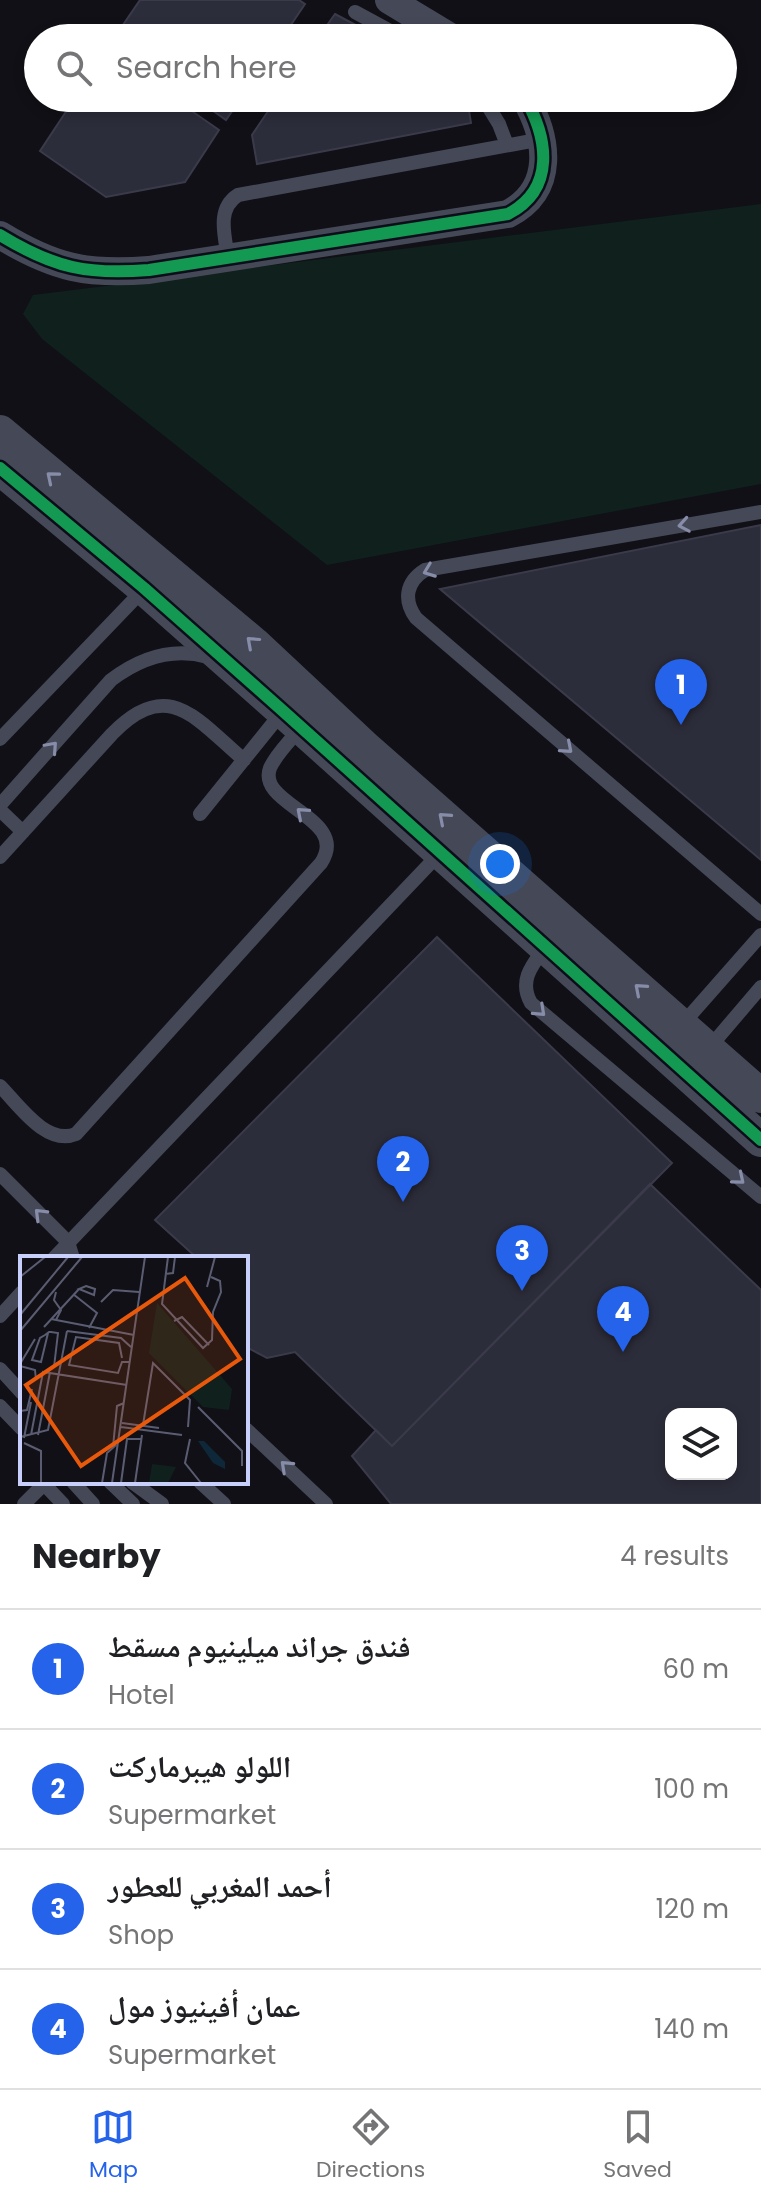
<!DOCTYPE html>
<html lang="en">
<head>
<meta charset="utf-8">
<style>
	body { margin:0; font-family:Poppins,"Noto Naskh Arabic",sans-serif; background:#f2f2f2; color:#202124 }
	.controls { position:absolute; right:24px; bottom:24px; display:grid; overflow:hidden; border-radius:16px; box-shadow:0 4px 12px #0003 }
	.controls button { width:72px; height:72px; display:grid; place-items:center; padding:0; border:0; border-bottom:2px solid #e0e0e0; background:#fff; color:#202124; font:40px sans-serif }
	.you { position:absolute; left:500px; top:864px; width:28px; height:28px; margin:-20px; border:6px solid #fff; border-radius:50%; background:#1a73e8; box-shadow:0 0 0 12px #1a73e833 }
	.badge { display:grid; place-items:center; width:52px; height:52px; border-radius:50%; background:#2563eb; color:#fff; font-size:26px; font-weight:700 }
	.pin { position:absolute; translate:-50% -66px; filter:drop-shadow(0 2px 4px #0008) }
	.pin::after { content:''; position:absolute; top:42px; width:28px; height:24px; background:inherit; clip-path:polygon(0 0,100% 0,50% 100%) }
	.list { margin:0; padding:0; list-style:none }
	h2 { display:flex; justify-content:space-between; align-items:center; height:104px; margin:0; padding:0 32px; font-size:34px }
	h2 small { font-size:26px; font-weight:400; color:#757577 }
	.list li { display:grid; grid-template-columns:52px 1fr auto; gap:24px; align-items:center; box-sizing:border-box; height:120px; padding:0 32px; border-top:2px solid #e0e0e0 }
	.list b { display:block; font-size:30px; white-space:nowrap }
	.list p { margin:0; font-size:26px; white-space:nowrap; color:#757577 }
	.list em { font-size:26px; font-style:normal; color:#757577 }
	.icon { flex:none; width:44px; height:44px; fill:none; stroke:currentColor; stroke-width:2; stroke-linecap:round; stroke-linejoin:round }
	.map { position:relative; flex:none; width:761px; height:1504px; overflow:hidden }
	.search { position:absolute; background:#fff; box-shadow:0 4px 12px #0003; left:24px; right:24px; top:24px; height:88px; display:flex; align-items:center; gap:20px; box-sizing:border-box; padding:0 28px; border-radius:44px; color:#757577; font-size:30px }
	.sheet { height:584px; background:#fff }
	nav { display:flex; justify-content:space-around; align-items:center; box-sizing:border-box; height:112px; border-top:2px solid #e0e0e0; background:#fff; font-size:22px; color:#757577 }
	nav a { display:grid; justify-items:center; gap:4px }
	nav .on { color:#2563eb }
	.map>svg:first-child { display:block }
	.green { fill:#0f201d }
	.building { fill:#2c2d3a; stroke:#3a3a4b; stroke-width:2; fill-rule:evenodd }
	.lines { fill:none; stroke-linecap:round; stroke-linejoin:round }
	.service { stroke:#454857; stroke-width:14 }
	.minor { stroke:#454857; stroke-width:28 }
	.tertiary { stroke:#454857; stroke-width:34 }
	.cycleway-casing { stroke:#0c0d1a; stroke-width:17 }
	.cycleway { stroke:#139951; stroke-width:12 }
	.oneway { stroke:#878ca9 }
	.inset-road { fill:none; stroke:#5a5c72; stroke-width:2 }
	.view { fill:#e8590c; fill-opacity:0.15; stroke:#e8590c; stroke-width:4 }
	.inset-edge { fill:none; stroke:#c9cffb; stroke-width:4 }
</style>
</head>
<body>
<div class="map">
<svg width="761" height="1504" viewBox="0 0 761 1504">
	<rect width="100%" height="100%" fill="#101016"/>
	<!-- green -->
	<path class="green" d="M761,204V484L327,565L42,339L23,314L33,295Z"/>
	<!-- building -->
	<path class="building" d="M140,0H299L305,4L282,38H114Z
		M335,14L380,38H318Z
		M75,98H173L219,130L185,182L106,197L40,151Z
		M195,98H241L226,120Z
		M277,98H467L471,123L257,164L252,135Z
		M761,525V860L440,589Z
		M437,937L672,1163L392,1446L295,1352L267,1358L246,1347V1258H197L155,1220Z
		M650,1184L761,1290V1504H391L352,1456L376,1430L392,1446ZM671,1414H731V1474H671Z"/>
	<g class="lines">
		<!-- service -->
		<path class="service" d="M355,12L403,38
			M483,98L499,124L507,145
			M228,258C225,236 216,209 238,195L542,139
			M761,512L425,570C406,582 403,600 416,618L761,914
			M0,739L144,589
			M0,805L111,680C140,658 173,647 208,657
			M0,810L23,832
			M200,814L283,711
			M0,857L112,734C168,676 196,719 244,760
			M546,946C533,964 518,980 531,1003L761,1197
			M679,1028L761,935
			M709,1048L761,987
			M0,1086C19,1105 46,1146 76,1134L321,863C351,818 256,805 270,768C276,754 292,739 301,727
			M0,1174L68,1242L73,1258
			M54,1258L441,852
			M0,1316L22,1292
			M0,1369L22,1393
			M0,1406L22,1429
			M246,1429L326,1504
			M73,1482L93,1504
			M110,1482L133,1504
			M132,1482L162,1504
			M200,1482L224,1504
			M44,1484L63,1504
			M24,1504L46,1482"/>
		<!-- minor -->
		<path class="minor" d="M389,0L452,38
			M0,235C54,268 87,275 149,270L508,214C556,189 548,138 525,98"/>
		<!-- tertiary -->
		<path class="tertiary" d="M0,432L254,644L363,746L761,1096
			M0,468L144,588L283,711L761,1140"/>
		<!-- cycleway casing -->
		<g class="cycleway-casing">
			<path id="cycleway" d="M0,235C54,268 87,275 149,270L508,214C556,189 548,138 525,98
				M0,468L144,588L283,711L761,1140"/>
		</g>
		<!-- cycleway -->
		<use href="#cycleway" class="cycleway"/>
	</g>
	<!-- one-way arrows -->
	<defs><path id="oneway-chevron" d="M-2-3.5L2.5 0L-2 3.5" fill="none" stroke-width="1.6" stroke-linecap="round" stroke-linejoin="round" transform="scale(2)"/></defs>
	<g class="oneway">
		<use href="#oneway-chevron" transform="translate(52 477) rotate(-140)"/>
		<use href="#oneway-chevron" transform="translate(684 525) rotate(170)"/>
		<use href="#oneway-chevron" transform="translate(429 571) rotate(159)"/>
		<use href="#oneway-chevron" transform="translate(252 642) rotate(-138)"/>
		<use href="#oneway-chevron" transform="translate(52 747) rotate(-48)"/>
		<use href="#oneway-chevron" transform="translate(567 748) rotate(41)"/>
		<use href="#oneway-chevron" transform="translate(302 813) rotate(-139)"/>
		<use href="#oneway-chevron" transform="translate(444 818) rotate(-139)"/>
		<use href="#oneway-chevron" transform="translate(640 989) rotate(-139)"/>
		<use href="#oneway-chevron" transform="translate(540 1011) rotate(43)"/>
		<use href="#oneway-chevron" transform="translate(739 1179) rotate(40)"/>
		<use href="#oneway-chevron" transform="translate(40 1214) rotate(-135)"/>
		<use href="#oneway-chevron" transform="translate(286 1466) rotate(-137)"/>
	</g>
	<!-- overview -->
	<g transform="translate(20 1256)">
		<rect width="228" height="228" fill="#101016"/>
		<path d="M137,47L212,133L209,154L183,151L129,97ZM132,208L156,211L148,227H129Z" fill="#0f201d"/>
		<path d="M178,185H184L205,206V213L193,207Z" fill="#0e2839"/>
		<path class="inset-road" d="M148,1L142,48L183,92L192,84L193,56L201,36L200,25L191,21M145,18L153,17L155,1M0,21L25,1M66,30L75,33L74,39L59,33ZM187,31L195,1M36,36L34,44L41,54L36,64M53,38L77,57L69,72M81,46L93,34L119,36M0,59L48,1M31,63L114,79M154,65L162,61L189,89M24,71L59,33M0,75L62,1M47,75L101,82L111,91M28,77L21,106L12,104L20,82L25,79L29,76H31L38,77L34,111M102,102L99,87L56,81L49,109L98,117L102,106H110M0,108L15,83M0,110L15,114L16,124M178,151L222,195V210M0,155L7,154L12,133M102,167L139,172M123,169L133,107L170,144L168,171M101,171L162,179M11,179L23,116L107,129M18,179L30,116M0,181L28,174L47,75M4,182L11,146M170,183L165,207L181,227M4,187L21,195V227M93,191L97,150L104,147M82,227L87,197L96,189M92,227L125,1M101,227L107,183H121M115,227L122,179"/>
		<path class="view" d="M165,22L220,103L61,210L6,129Z"/>
		<rect width="228" height="228" class="inset-edge"/>
	</g>
</svg>
<div class="controls">
<button><svg class="icon" aria-label="layers" viewBox="0 0 24 24"><path d="M12 4l9 5-9 5-9-5zM3 14l9 5 9-5"/></svg></button>
</div>
<div class="you"></div>
<div class="pin badge" style="left:681px;top:725px">1</div>
<div class="pin badge" style="left:403px;top:1202px">2</div>
<div class="pin badge" style="left:522px;top:1291px">3</div>
<div class="pin badge" style="left:623px;top:1352px">4</div>
<div class="search"><svg class="icon" aria-label="search" viewBox="0 0 24 24"><circle cx="10" cy="10" r="6"/><path d="M15 15l6 6"/></svg>Search here</div>
</div>
<section class="sheet">
<h2>Nearby<small>4 results</small></h2>
<ul class="list">
<li><span class="badge">1</span><div><b>فندق جراند ميلينيوم مسقط</b><p>Hotel</p></div><em>60 m</em></li>
<li><span class="badge">2</span><div><b>اللولو هيبرماركت</b><p>Supermarket</p></div><em>100 m</em></li>
<li><span class="badge">3</span><div><b>أحمد المغربي للعطور</b><p>Shop</p></div><em>120 m</em></li>
<li><span class="badge">4</span><div><b>عمان أفينيوز مول</b><p>Supermarket</p></div><em>140 m</em></li>
</ul>
</section>
<nav>
<a class="on"><svg class="icon" aria-label="map" viewBox="0 0 24 24"><path d="M3 6l6-2 6 2 6-2v14l-6 2-6-2-6 2zM9 4v14M15 6v14"/></svg>Map</a>
<a><svg class="icon" aria-label="directions" viewBox="0 0 24 24"><path d="M12 3l9 9-9 9-9-9zM9 14v-3h6M13 9l2 2-2 2"/></svg>Directions</a>
<a><svg class="icon" aria-label="saved" viewBox="0 0 24 24"><path d="M7 4h10v16l-5-4-5 4z"/></svg>Saved</a>
</nav>
</body>
</html>
